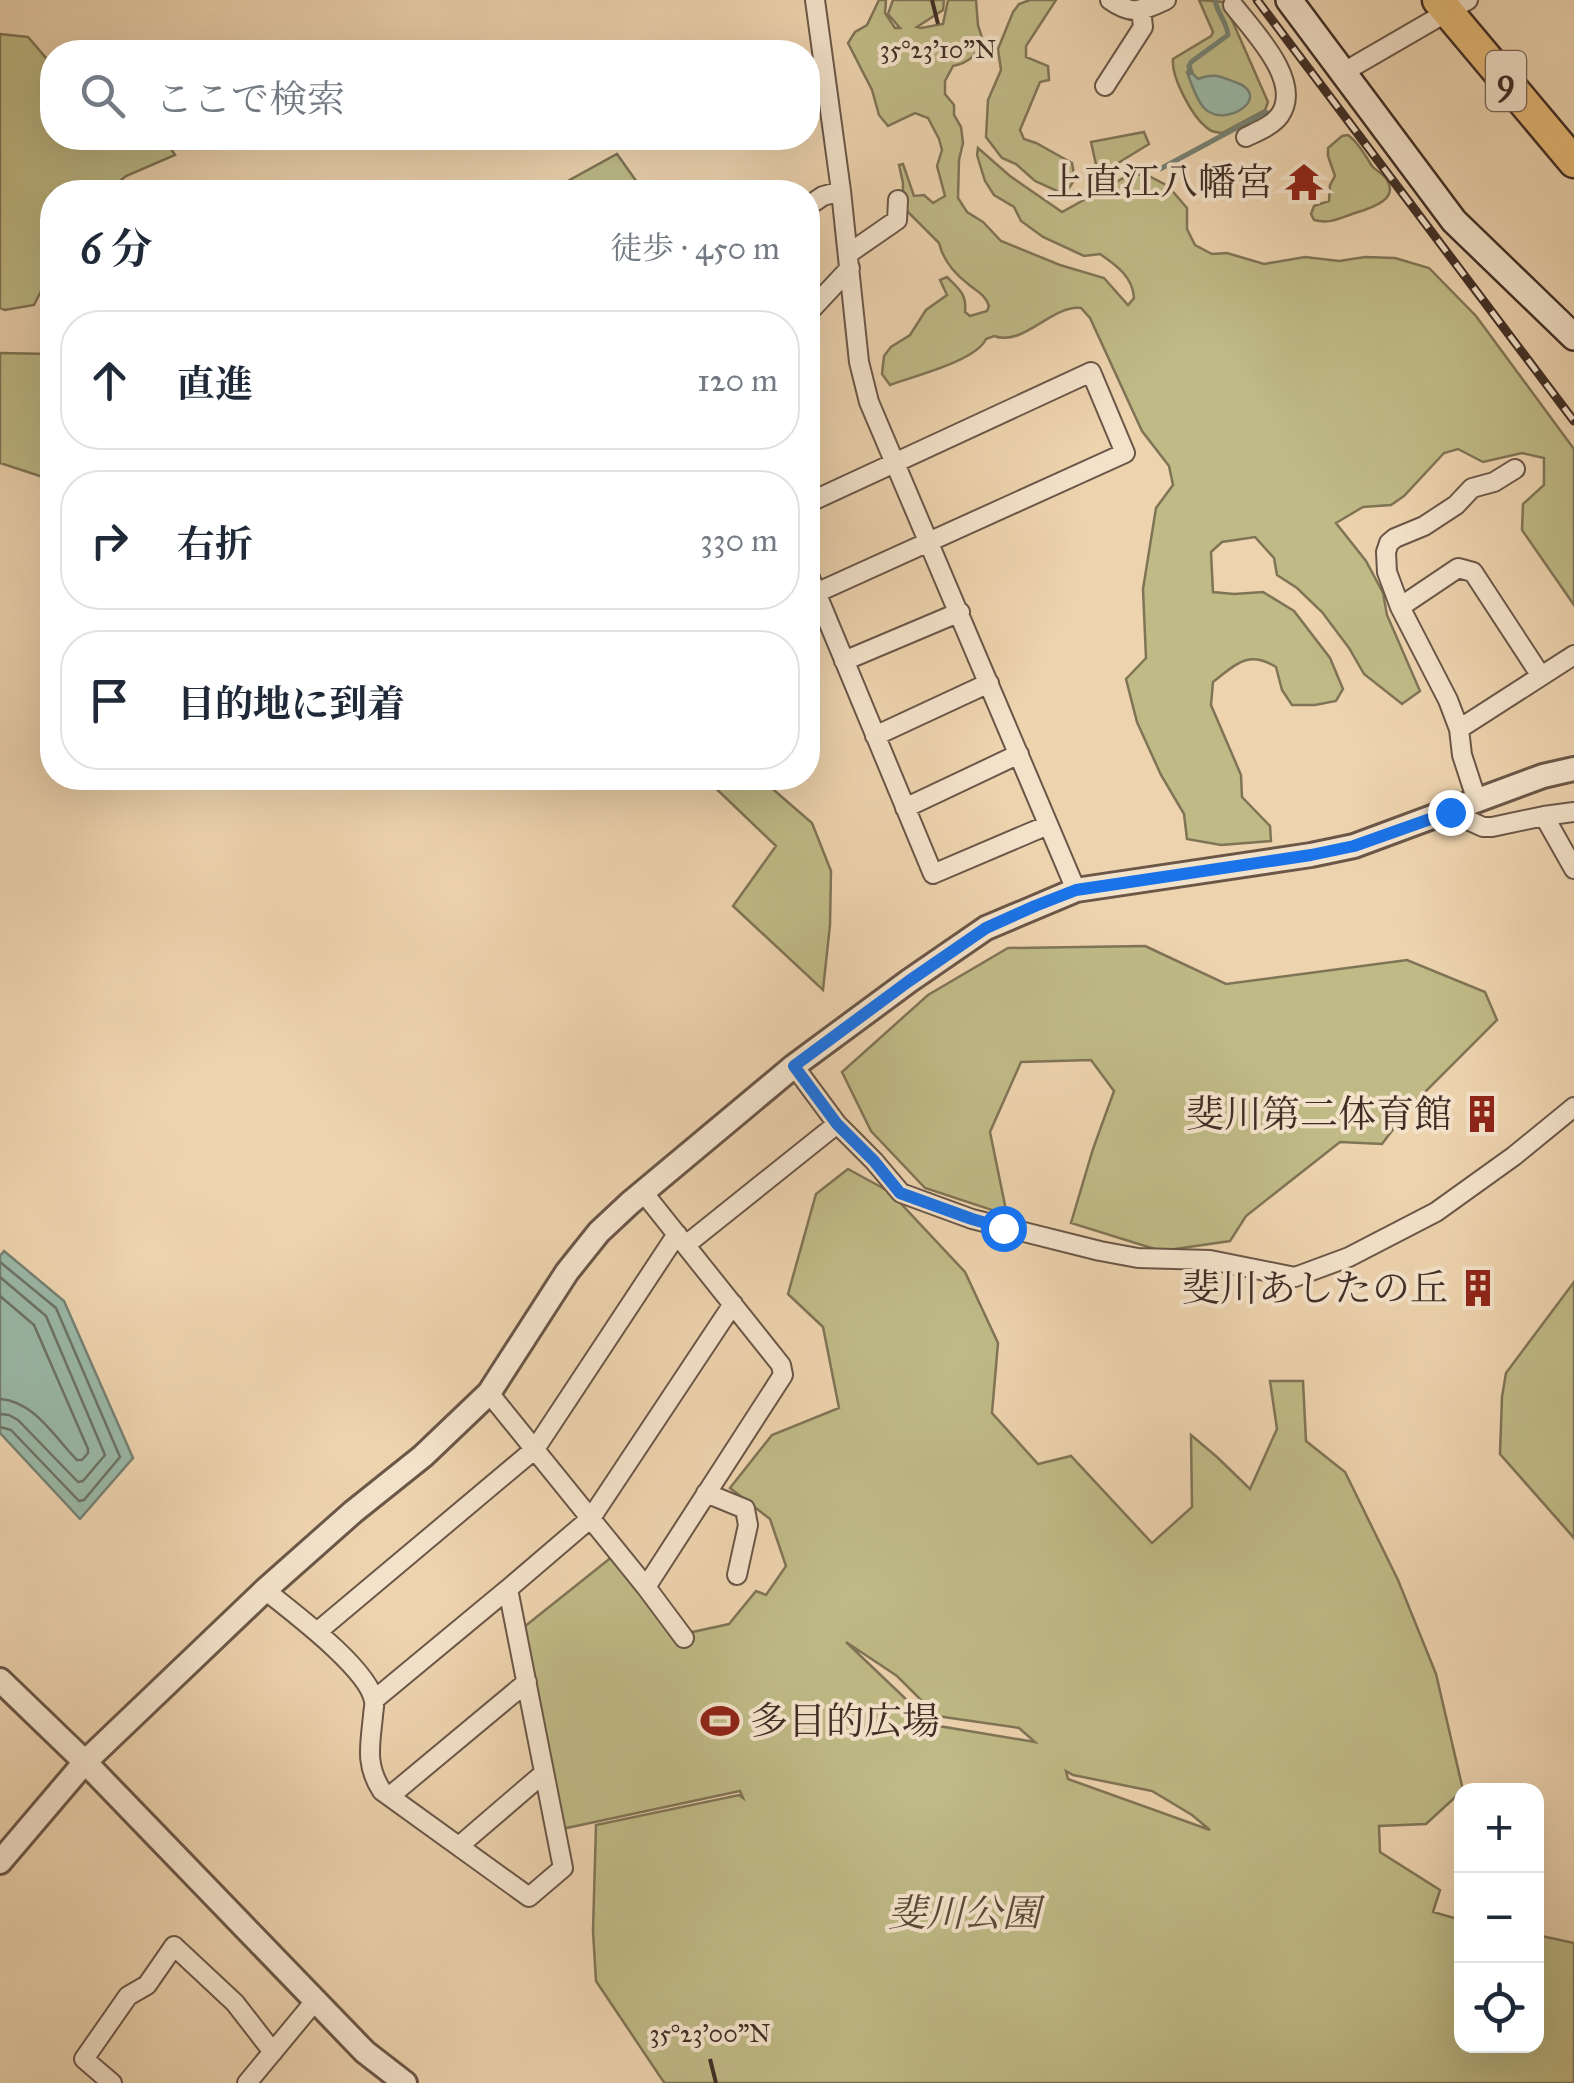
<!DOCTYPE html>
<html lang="ja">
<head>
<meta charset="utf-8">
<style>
	body { margin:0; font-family:"IM FELL Great Primer","Noto Serif JP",serif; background:#f2f2f3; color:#1f2937 }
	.controls { position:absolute; right:30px; bottom:30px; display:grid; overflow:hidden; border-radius:20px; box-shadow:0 10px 40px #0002 }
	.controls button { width:90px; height:90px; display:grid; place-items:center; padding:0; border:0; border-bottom:2px solid #e0e1e3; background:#fff; color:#1f2937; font:50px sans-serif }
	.stop { position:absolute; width:30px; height:30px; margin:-22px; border:8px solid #1a73e8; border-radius:50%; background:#fff }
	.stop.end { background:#1a73e8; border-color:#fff; box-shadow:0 2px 10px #0008 }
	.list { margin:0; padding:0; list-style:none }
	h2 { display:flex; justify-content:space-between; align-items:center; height:130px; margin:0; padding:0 40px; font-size:42px }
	h2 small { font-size:32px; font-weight:400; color:#747a83 }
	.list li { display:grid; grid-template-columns:65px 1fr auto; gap:30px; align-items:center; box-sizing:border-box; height:140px; margin:0 20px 20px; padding:0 20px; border:2px solid #e0e1e3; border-radius:40px }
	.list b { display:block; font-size:38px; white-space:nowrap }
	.list em { font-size:32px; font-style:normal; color:#747a83 }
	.icon { flex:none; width:55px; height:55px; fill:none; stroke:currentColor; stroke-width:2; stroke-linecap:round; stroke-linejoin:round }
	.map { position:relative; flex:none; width:1574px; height:2083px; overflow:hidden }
	.search { position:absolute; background:#fff; box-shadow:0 10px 40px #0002; left:40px; top:40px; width:780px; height:110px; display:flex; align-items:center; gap:25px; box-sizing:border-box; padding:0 35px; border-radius:40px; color:#747a83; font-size:38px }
	.panel { position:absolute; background:#fff; box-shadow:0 10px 40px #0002; left:40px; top:180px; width:780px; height:610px; border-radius:40px }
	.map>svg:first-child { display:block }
	.green { fill:#bfba86; stroke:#807456; stroke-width:2.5; fill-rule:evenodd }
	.water { fill:#9ab8a7; stroke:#768173; stroke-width:2.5 }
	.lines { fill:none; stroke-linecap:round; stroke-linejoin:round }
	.shore { stroke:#6d7366; stroke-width:2.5 }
	.stream { stroke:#768173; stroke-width:5 }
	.minor-casing { stroke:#6b5748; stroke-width:22 }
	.tertiary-casing { stroke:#6b5748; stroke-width:28 }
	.secondary-casing { stroke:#402e26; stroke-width:30 }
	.trunk-casing { stroke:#402e26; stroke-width:35 }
	.minor { stroke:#f3e2ca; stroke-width:18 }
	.tertiary { stroke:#f3e2ca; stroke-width:22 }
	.secondary { stroke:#f3e2ca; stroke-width:25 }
	.trunk { stroke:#e6ba77; stroke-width:30 }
	.rail-casing { stroke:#402e26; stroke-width:9 }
	.rail { stroke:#f3e2ca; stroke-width:5; stroke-dasharray:15; stroke-linecap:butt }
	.route { stroke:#1a73e8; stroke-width:12 }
	.ticks { fill:none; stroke:#402e26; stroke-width:4 }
	.labels { text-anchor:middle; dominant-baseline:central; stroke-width:8; stroke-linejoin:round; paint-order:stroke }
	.shield { fill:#f3e2ca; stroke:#766457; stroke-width:2.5 }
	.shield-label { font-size:35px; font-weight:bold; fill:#402e26 }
	.poi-label { font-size:38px; fill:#402e26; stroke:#f3e2ca; text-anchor:end }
	.park-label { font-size:38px; font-style:italic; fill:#594a39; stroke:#f3e2ca }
	.ticks-label { font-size:25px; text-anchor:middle; fill:#402e26; stroke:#f3e2ca; stroke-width:8; stroke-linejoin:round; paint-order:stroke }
</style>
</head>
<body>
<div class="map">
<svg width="1574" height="2083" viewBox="0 0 1574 2083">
	<rect width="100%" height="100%" fill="#edd3ae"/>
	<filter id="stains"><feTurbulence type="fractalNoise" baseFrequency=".002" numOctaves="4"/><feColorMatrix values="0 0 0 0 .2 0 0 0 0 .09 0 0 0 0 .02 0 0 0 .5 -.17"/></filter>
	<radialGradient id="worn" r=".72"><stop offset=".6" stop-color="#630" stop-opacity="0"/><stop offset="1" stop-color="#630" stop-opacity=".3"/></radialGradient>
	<!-- green -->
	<path class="green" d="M879,0H886L885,13L895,28H900L888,14L893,0H944L943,10L917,27L921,28L943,24L948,0H976L978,25L983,41C976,55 969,63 953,66L945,81V94L954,105V115L961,127L963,143L959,160L958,198L967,212L983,222L1001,241L1060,265L1104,278L1128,305L1134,298C1133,277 1116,265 1100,254L1084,256L1043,237L1021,221L1014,207L994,195L985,181L977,155L978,148L1010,176L1062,212L1127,176L1145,174L1168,186L1187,208V229L1195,245L1212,254L1227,253L1264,264L1305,257L1339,261L1365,257L1395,258L1429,268L1476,316L1574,449V605L1522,530L1523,504L1544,485V458L1522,453L1483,462L1458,449L1444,453L1404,496L1391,505L1363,507L1336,523L1366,561L1383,593L1387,615L1420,691L1402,704L1364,674L1349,648L1322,612L1297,588L1277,575L1274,558L1255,537L1222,542L1211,552L1213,592L1234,594L1263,592L1294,611L1330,658L1343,689L1336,701L1315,705H1292L1282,690L1276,667C1248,649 1235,665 1213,682L1211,705L1241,775L1242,797L1270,826L1271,841L1221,845L1187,839L1184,814L1161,775L1137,722L1126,679L1146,658L1143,589L1156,508L1173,485L1169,466L1142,431L1090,318L1081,308C1051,305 1024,347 994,336L986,339C976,361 914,376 890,385L882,374L884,356L891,347L910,335L926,310L947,295L940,280L947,277C959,289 967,294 965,312L970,316L987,311L989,306C985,294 976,291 967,283C954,273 943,259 939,243L903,207V183L899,165L903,164L914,196L924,195L933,203L945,196L937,166L942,150L939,139L928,118L915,113L888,126L879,115L872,90L848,43L855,32L867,25Z
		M1030,0H1056L1026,46V57L1048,66L1049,80L1040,82L1020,130L1024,139L1036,143L1072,163L1075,179L1069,188L1059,192L1035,181L1016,164L1002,158L986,137L988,100L1001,70L998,49L1013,12L1019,4Z
		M1199,0L1224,2L1268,102L1265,110L1222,133C1215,132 1211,132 1206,127C1192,116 1171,77 1173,59L1211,36L1213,32Z
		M0,34L28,37L52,65V138H164L175,155L126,176L107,192H52V269L34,305L5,310L0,308Z
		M1144,132L1149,144L1105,171L1097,169L1091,142Z
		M1348,135C1358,142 1365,155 1372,166C1375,170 1380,172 1384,176C1404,200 1368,209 1352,214C1338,219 1329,224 1314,220L1311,214L1314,206L1329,201L1330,185L1335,176L1328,156V148L1342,136Z
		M617,154L644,192H546L555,188Z
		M0,353L52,354V480L0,463Z
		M705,778H760L812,823L831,871L830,925L823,990L733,906L776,846Z
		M1145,946L1226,984L1407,960L1485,992L1497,1020L1410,1107L1382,1144L1340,1142L1246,1216L1230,1241L1161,1251L1071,1223L1093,1149L1114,1091L1091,1060L1021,1062L990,1132L1007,1215L925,1188L871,1131L842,1072L928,995L1008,948Z
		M848,1169L890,1192L965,1272L998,1343L992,1413L1038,1464L1071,1456L1152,1543L1192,1507L1191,1435L1217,1457L1250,1489L1277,1429L1270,1381H1303L1306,1441L1345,1472L1398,1580L1436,1674L1463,1790L1426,1824L1379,1826L1380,1852L1440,1890L1433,1912L1461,1920L1462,2046H1536L1537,1935L1574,1943V2083H665L663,2081L596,1981L593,1931L596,1825L739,1795L743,1798L740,1791L562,1829L524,1627L613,1556L674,1636L729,1624L756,1591L766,1595L786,1566L770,1519L730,1488L772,1435L839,1408L823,1327L788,1294L816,1194ZM846,1642L897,1676L937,1716L1019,1728L1035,1742L933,1725ZM1066,1771L1073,1775L1152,1791L1192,1815L1210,1830L1068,1779Z
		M1574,1282V1538L1500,1454L1502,1397L1506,1373Z"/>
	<!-- water -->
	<path class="water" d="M1191,68L1193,74L1198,79C1214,73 1219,76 1235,82C1275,96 1225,130 1204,108C1196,99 1191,83 1187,72Z
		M4,1251L64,1301L133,1458L80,1519L0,1433V1256Z"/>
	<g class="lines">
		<!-- shore -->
		<path class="shore" d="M0,1262L56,1308L120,1457L84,1500L79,1501L11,1430L0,1427
			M0,1277L46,1316L105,1455L83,1481L78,1482L18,1420L9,1415L0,1414
			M0,1296L34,1325L88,1449V1453L82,1460H77C55,1438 34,1401 0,1399"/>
		<!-- stream -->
		<path class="stream" d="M1190,73L1189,66L1191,62L1228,35C1227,22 1217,13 1215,0
			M1160,169L1266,112"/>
		<!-- minor casing -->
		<g class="minor-casing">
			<path id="minor" d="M815,0L841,191L859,362L869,402L1076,890
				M1110,0C1132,16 1142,11 1166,0
				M1233,5C1253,31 1303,81 1280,115C1272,126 1258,131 1246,137
				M1342,73L1468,0
				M1105,86L1143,27L1141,9
				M808,206L823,196L841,191
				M848,254L897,220L898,200
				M808,313L850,268
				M808,503L1091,372L1125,453L816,593
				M808,573L933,874L1048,825
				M1400,607L1387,572L1386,552L1389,543L1395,538L1424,526L1456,505L1472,488L1494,482L1515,469
				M844,661L960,612
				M1459,729L1574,655
				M875,736L989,683
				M1477,801L1462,755L1459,729L1448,700L1400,607L1458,568L1473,572L1541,676
				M905,808L1019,754
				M1450,812L1483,827H1492L1544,816L1574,869
				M1544,816L1574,812
				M794,1066L837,1124L874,1161L901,1193L972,1219L1100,1251L1138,1258L1210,1260L1295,1277L1349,1257L1436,1212L1514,1156L1574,1107
				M687,1244L837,1124
				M489,1393L646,1587L783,1375L781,1365L643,1192
				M706,1493L745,1509L748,1525L737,1575
				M646,1587L684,1638
				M265,1590C291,1611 369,1669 374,1701C375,1706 373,1711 373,1716C370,1746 365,1765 382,1791L529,1897L563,1868L508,1589L591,1518L733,1304
				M317,1632L535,1449L677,1234
				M374,1700L508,1589
				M390,1796L527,1682
				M459,1846L544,1773
				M112,2083L84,2059L128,1996L147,1985L174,1946L235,2003L273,2052
				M247,2083L315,2001"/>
		</g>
		<!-- tertiary casing -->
		<g class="tertiary-casing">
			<path id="tertiary" d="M0,1680L85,1762L365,2052L405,2083
				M0,1862L85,1762L265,1590L353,1512L423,1456L489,1393L567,1272L599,1232L630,1203L794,1066L909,981L986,928L1076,890L1311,855L1354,846L1543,776L1574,769"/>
		</g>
		<!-- secondary casing -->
		<g class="secondary-casing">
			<path id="secondary" d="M1289,0L1454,221L1574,337"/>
		</g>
		<!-- trunk casing -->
		<g class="trunk-casing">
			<path id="trunk" d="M1438,0L1574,162"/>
		</g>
		<!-- minor -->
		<use href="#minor" class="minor"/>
		<!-- tertiary -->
		<use href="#tertiary" class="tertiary"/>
		<!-- secondary -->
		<use href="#secondary" class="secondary"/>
		<!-- trunk -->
		<use href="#trunk" class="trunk"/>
		<!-- rail casing -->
		<g class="rail-casing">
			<path id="rail" d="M1257,0L1574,421"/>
		</g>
		<!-- rail -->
		<use href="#rail" class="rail"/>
	</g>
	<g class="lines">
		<!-- route -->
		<path class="route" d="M1003,1228L972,1219L900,1193L874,1161L837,1124L794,1066L909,981L986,928L1035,906L1076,890L1311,855L1354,846L1450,812"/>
	</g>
	<!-- ticks -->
	<path class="ticks" d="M932,0L938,24M710,2059L716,2083"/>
	<!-- icons -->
	<defs>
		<g id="temple-bare" transform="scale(3)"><path d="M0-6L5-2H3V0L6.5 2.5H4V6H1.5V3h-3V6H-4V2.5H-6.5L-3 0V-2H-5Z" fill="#8f2418" stroke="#f3e2ca" stroke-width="2.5" paint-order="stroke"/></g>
		<g id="building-bare" transform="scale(3)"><path d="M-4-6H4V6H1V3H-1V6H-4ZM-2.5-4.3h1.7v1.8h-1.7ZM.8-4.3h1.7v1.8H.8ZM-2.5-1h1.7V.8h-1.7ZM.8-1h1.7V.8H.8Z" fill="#8f2418" stroke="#f3e2ca" stroke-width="2.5" paint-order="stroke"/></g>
		<g id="stadium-bare" transform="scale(3)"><path d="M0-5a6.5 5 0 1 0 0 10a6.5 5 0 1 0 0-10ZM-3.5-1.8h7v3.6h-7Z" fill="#8f2418" stroke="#f3e2ca" stroke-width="2.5" paint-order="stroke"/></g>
	</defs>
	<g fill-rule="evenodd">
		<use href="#temple-bare" x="1304" y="182"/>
		<use href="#building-bare" x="1482" y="1114"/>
		<use href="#building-bare" x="1478" y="1288"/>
		<use href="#stadium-bare" x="720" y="1721"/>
	</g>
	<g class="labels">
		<!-- shield labels -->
		<rect class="shield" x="1486" y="51" width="40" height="60" rx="8"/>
		<g class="shield-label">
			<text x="1506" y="81">9</text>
		</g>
		<!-- poi labels -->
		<g class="poi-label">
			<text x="1274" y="182">上直江八幡宮</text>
			<text x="1452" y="1114">斐川第二体育館</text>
			<text x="1448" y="1288">斐川あしたの丘</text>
			<text x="750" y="1721" text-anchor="start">多目的広場</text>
		</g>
		<!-- park labels -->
		<g class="park-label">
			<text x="964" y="1913">斐川公園</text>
		</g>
	</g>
	<g class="ticks-label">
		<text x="938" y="58">35°23'10"N</text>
		<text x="710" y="2042">35°23'00"N</text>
	</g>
	<rect width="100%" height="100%" filter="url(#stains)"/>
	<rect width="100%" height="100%" fill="url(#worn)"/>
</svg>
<div class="controls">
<button>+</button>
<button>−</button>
<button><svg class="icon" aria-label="locate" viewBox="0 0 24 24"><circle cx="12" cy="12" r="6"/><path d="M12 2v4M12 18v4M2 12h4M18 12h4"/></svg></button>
</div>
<div class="stop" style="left:1003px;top:1228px"></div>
<div class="stop end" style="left:1450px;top:812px"></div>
<div class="search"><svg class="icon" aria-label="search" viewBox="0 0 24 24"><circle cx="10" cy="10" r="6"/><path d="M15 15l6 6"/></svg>ここで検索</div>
<section class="panel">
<h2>6 分<small>徒歩 · 450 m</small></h2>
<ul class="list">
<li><svg class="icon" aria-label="ahead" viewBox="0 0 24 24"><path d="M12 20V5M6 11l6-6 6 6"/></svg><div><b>直進</b></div><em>120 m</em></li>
<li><svg class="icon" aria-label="right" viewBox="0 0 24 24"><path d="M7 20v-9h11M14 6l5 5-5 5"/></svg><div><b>右折</b></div><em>330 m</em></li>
<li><svg class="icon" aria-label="arrive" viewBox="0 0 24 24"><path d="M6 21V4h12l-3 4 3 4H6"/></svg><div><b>目的地に到着</b></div></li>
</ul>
</section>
</div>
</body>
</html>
